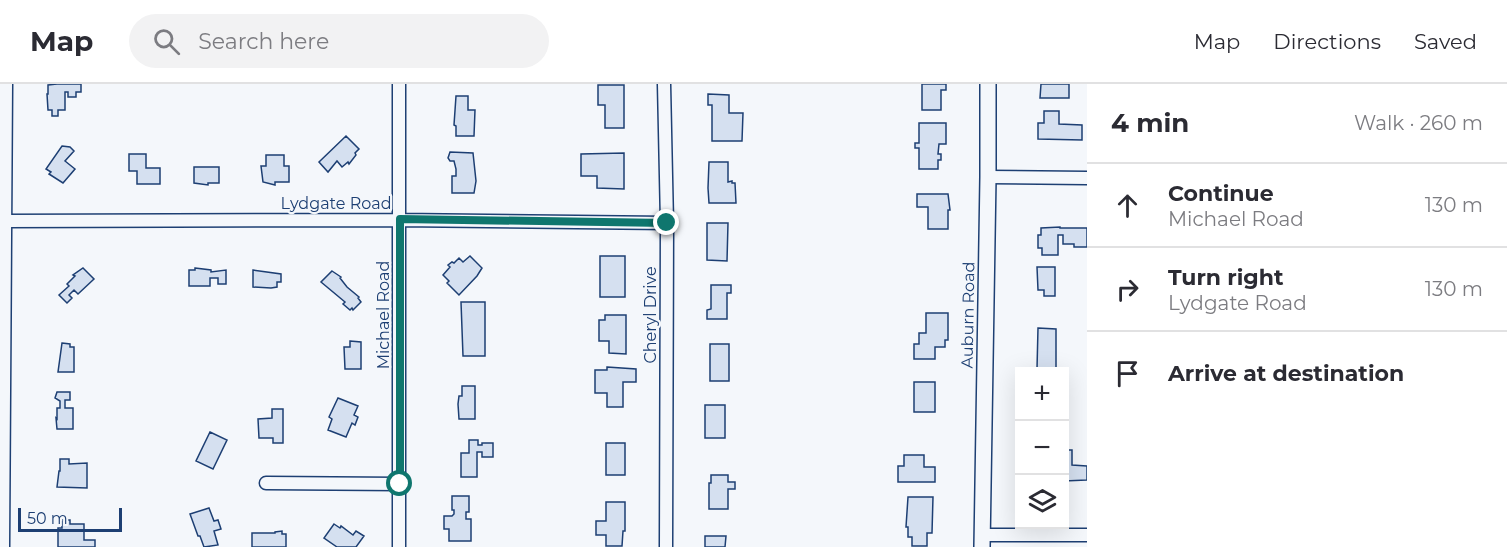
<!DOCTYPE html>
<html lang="en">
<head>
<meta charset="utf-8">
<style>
	body { margin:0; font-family:Montserrat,sans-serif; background:#f2f2f3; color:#2b2b33 }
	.controls { position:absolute; right:18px; bottom:18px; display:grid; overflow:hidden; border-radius:0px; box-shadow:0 6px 24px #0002 }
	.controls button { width:54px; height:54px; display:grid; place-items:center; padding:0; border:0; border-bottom:2px solid #e1e1e2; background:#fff; color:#2b2b33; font:30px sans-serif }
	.scale { position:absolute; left:18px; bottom:15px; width:104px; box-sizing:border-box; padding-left:6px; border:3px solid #1d3f73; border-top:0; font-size:16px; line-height:21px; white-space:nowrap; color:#1d3f73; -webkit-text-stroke:4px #f4f7fb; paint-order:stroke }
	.stop { position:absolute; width:18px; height:18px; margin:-14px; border:4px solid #0f766e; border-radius:50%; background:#fff }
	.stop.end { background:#0f766e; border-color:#fff; box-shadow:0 2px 6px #0008 }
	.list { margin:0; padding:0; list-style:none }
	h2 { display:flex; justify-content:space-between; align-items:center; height:78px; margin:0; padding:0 24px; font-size:26px }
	h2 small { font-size:20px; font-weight:400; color:#7c7c81 }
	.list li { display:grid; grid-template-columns:39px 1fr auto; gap:18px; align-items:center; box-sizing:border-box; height:84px; padding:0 24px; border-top:2px solid #e1e1e2 }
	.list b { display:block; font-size:22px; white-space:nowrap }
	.list p { margin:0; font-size:20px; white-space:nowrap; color:#7c7c81 }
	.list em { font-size:20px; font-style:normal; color:#7c7c81 }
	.icon { flex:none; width:33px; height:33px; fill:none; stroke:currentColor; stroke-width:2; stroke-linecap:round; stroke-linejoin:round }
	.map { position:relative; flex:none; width:1087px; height:463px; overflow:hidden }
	header { display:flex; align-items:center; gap:36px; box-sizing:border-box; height:84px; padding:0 30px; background:#fff; border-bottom:2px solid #e1e1e2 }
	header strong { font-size:28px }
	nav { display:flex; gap:33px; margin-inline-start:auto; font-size:21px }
	.search { width:420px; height:54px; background:#f2f2f3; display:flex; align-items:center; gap:15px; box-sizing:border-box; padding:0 21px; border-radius:33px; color:#7c7c81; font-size:22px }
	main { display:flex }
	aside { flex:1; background:#fff }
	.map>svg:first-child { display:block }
	.building { fill:#d5e0f0; stroke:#1d3f73; stroke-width:1.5 }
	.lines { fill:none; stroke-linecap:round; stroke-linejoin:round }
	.minor-casing { stroke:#1d3f73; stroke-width:15 }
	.tertiary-casing { stroke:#1d3f73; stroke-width:18 }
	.minor { stroke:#f4f7fb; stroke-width:12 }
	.tertiary { stroke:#f4f7fb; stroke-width:15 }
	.route { stroke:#0f766e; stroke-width:8 }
	.labels { text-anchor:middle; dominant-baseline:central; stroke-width:4.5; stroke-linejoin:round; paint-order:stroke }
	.street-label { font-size:16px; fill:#1d3f73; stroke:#f4f7fb }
</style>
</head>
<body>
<header>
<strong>Map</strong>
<div class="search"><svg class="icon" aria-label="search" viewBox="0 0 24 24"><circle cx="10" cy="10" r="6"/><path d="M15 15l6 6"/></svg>Search here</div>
<nav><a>Map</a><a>Directions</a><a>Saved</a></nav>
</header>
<main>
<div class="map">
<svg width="1087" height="463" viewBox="0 0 1087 463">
	<rect width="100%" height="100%" fill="#f4f7fb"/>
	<!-- building -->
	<path class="building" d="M57,0H81V8H76V13H68V8H65V26H58V32H52V26H48L47,10H48V1Z
		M922,0H946V6H941V26H922Z
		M1041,0H1069V14H1040Z
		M598,1H624V44H605V21H598Z
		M708,10L729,11V29H743L742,57H712V21H708Z
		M456,12H468V26H475L474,52H456V42L454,41Z
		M1044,27H1059V40L1082,41V56L1038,55V39H1044Z
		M919,39H946V60H939L938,70H941V76H938V85H919V64H915V59H919Z
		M346,52L359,65L355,69L356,71L349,80L348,78L342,83L337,77L328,88L319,78Z
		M62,62L70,63L74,67L65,77L75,85L63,99L49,90L51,88L46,85Z
		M450,68L473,69L476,97L474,109H452V92H456V85L454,77H450L448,74Z
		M624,69V105L597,104V92H581V70Z
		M129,70H146V84H160V100H137V87H129Z
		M266,71H284V82H289V98H275V101L263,98L261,82H266Z
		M709,78H728V98L732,97V99H735L736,119H709L708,104Z
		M194,83H219V99H208V101L194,99Z
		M917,110H948L950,126H948V145H928V123H917Z
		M707,139H728L727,177L707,176Z
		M1060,143V144H1087V163H1074V160H1063V151H1058V171H1042V164H1038V151H1041V144Z
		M470,172L482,184L477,192L459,211L447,199L449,197L443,191L450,183L448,181L452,178L454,179L459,174L463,178Z
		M600,172H625V213H600Z
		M1037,183H1055V212H1044V206H1038Z
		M83,184L94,195L78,210L74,206L69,211L72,214L67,219L59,211L69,202L67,200L75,192L73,191Z
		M195,184L211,186V188L226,186V200H218V194H210V202H189V186H195Z
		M253,186L281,190V198H277V203L271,204L253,203Z
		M332,187L341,193L340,194L347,203L359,213L358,214L361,218L353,226L352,224L350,226L343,220L345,218L321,198Z
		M711,201H731V209H727V235H707V226L711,225Z
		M461,218H485V272H463Z
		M926,229H948V256H945V263H935V275H914V260H919V249H926Z
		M605,231H626V270L609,269V257H599V236H605Z
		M1038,244L1056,245V285H1037Z
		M350,257L361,258V285H345L344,263H350Z
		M62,259L70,260V263H74V288H58Z
		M710,260H729V297H710Z
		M607,283L636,285V298H623V323H607V309H595V286H607Z
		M914,298H935V328H914Z
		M462,302H475V335H459L458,320L459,312H462Z
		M57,308H70V316H65V324H73V345H57L56,334L57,335V324H60V317L55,314Z
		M338,314L358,322L354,331L358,333L355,341L352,339L346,353L328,346L332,335L329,333Z
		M705,321H725V354H705Z
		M272,325H283V359H273V354H259L258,335L272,334Z
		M210,348L227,356L213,385L196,377Z
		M469,356H478V361H482V359H493V373H482V368H477V393H461V369H469Z
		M606,359H625V391H606Z
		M1064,366H1072V381L1087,382V396L1064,397Z
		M904,371H924V383H935V398H898V382H904Z
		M60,375H69V380L87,379V404L57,403L59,387H60Z
		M711,391H728V398H735V405H728V425H709V399H711Z
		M452,412H469V428H466V435H471V457H449V445H444V432H452L454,430V426H452Z
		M908,413H933L932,449H927V462H912V453H908V443H906Z
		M606,418H625V447H623L622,462H606V451H596V437H606Z
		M209,424L214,437L218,436L221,445L214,447L218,461L204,463L200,452H198L190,430Z
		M62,436H70V440H84V456H95V463H58V444H62Z
		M334,440L340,444L341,442L353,451L356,447L364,452L356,463H337L324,454Z
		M282,447V450H286V463H252V449H275V448Z
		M705,452H726L725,463H705Z"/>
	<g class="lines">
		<!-- minor casing -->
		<g class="minor-casing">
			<path id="minor" d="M664,0L667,139L666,463
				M988,93L1087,94
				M4,137L400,136L667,139
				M266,399L400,400
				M982,451H1087
				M3,463L6,0
				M399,463V0"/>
		</g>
		<!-- tertiary casing -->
		<g class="tertiary-casing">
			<path id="tertiary" d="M982,463L988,93V0"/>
		</g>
		<!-- minor -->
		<use href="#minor" class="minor"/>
		<!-- tertiary -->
		<use href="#tertiary" class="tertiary"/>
	</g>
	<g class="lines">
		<!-- route -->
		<path class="route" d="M400,400V135L667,139"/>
	</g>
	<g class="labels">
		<!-- street labels -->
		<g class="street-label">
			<text x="336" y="119">Lydgate Road</text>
			<text transform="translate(383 231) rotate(-90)">Michael Road</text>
			<text transform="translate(650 231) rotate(-90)">Cheryl Drive</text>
			<text transform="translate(968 231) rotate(-89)">Auburn Road</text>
		</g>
	</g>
</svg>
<div class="controls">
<button>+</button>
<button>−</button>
<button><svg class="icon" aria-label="layers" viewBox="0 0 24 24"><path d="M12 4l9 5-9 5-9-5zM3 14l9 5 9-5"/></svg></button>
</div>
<div class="scale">50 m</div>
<div class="stop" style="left:400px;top:400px"></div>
<div class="stop end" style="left:667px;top:139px"></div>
</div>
<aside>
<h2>4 min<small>Walk · 260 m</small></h2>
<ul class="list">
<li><svg class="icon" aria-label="ahead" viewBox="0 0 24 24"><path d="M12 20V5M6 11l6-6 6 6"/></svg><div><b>Continue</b><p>Michael Road</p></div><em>130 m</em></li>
<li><svg class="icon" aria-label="right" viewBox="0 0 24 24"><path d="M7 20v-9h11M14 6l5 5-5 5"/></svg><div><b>Turn right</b><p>Lydgate Road</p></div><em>130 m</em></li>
<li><svg class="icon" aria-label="arrive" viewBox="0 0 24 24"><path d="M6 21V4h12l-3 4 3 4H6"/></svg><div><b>Arrive at destination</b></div></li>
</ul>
</aside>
</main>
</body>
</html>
